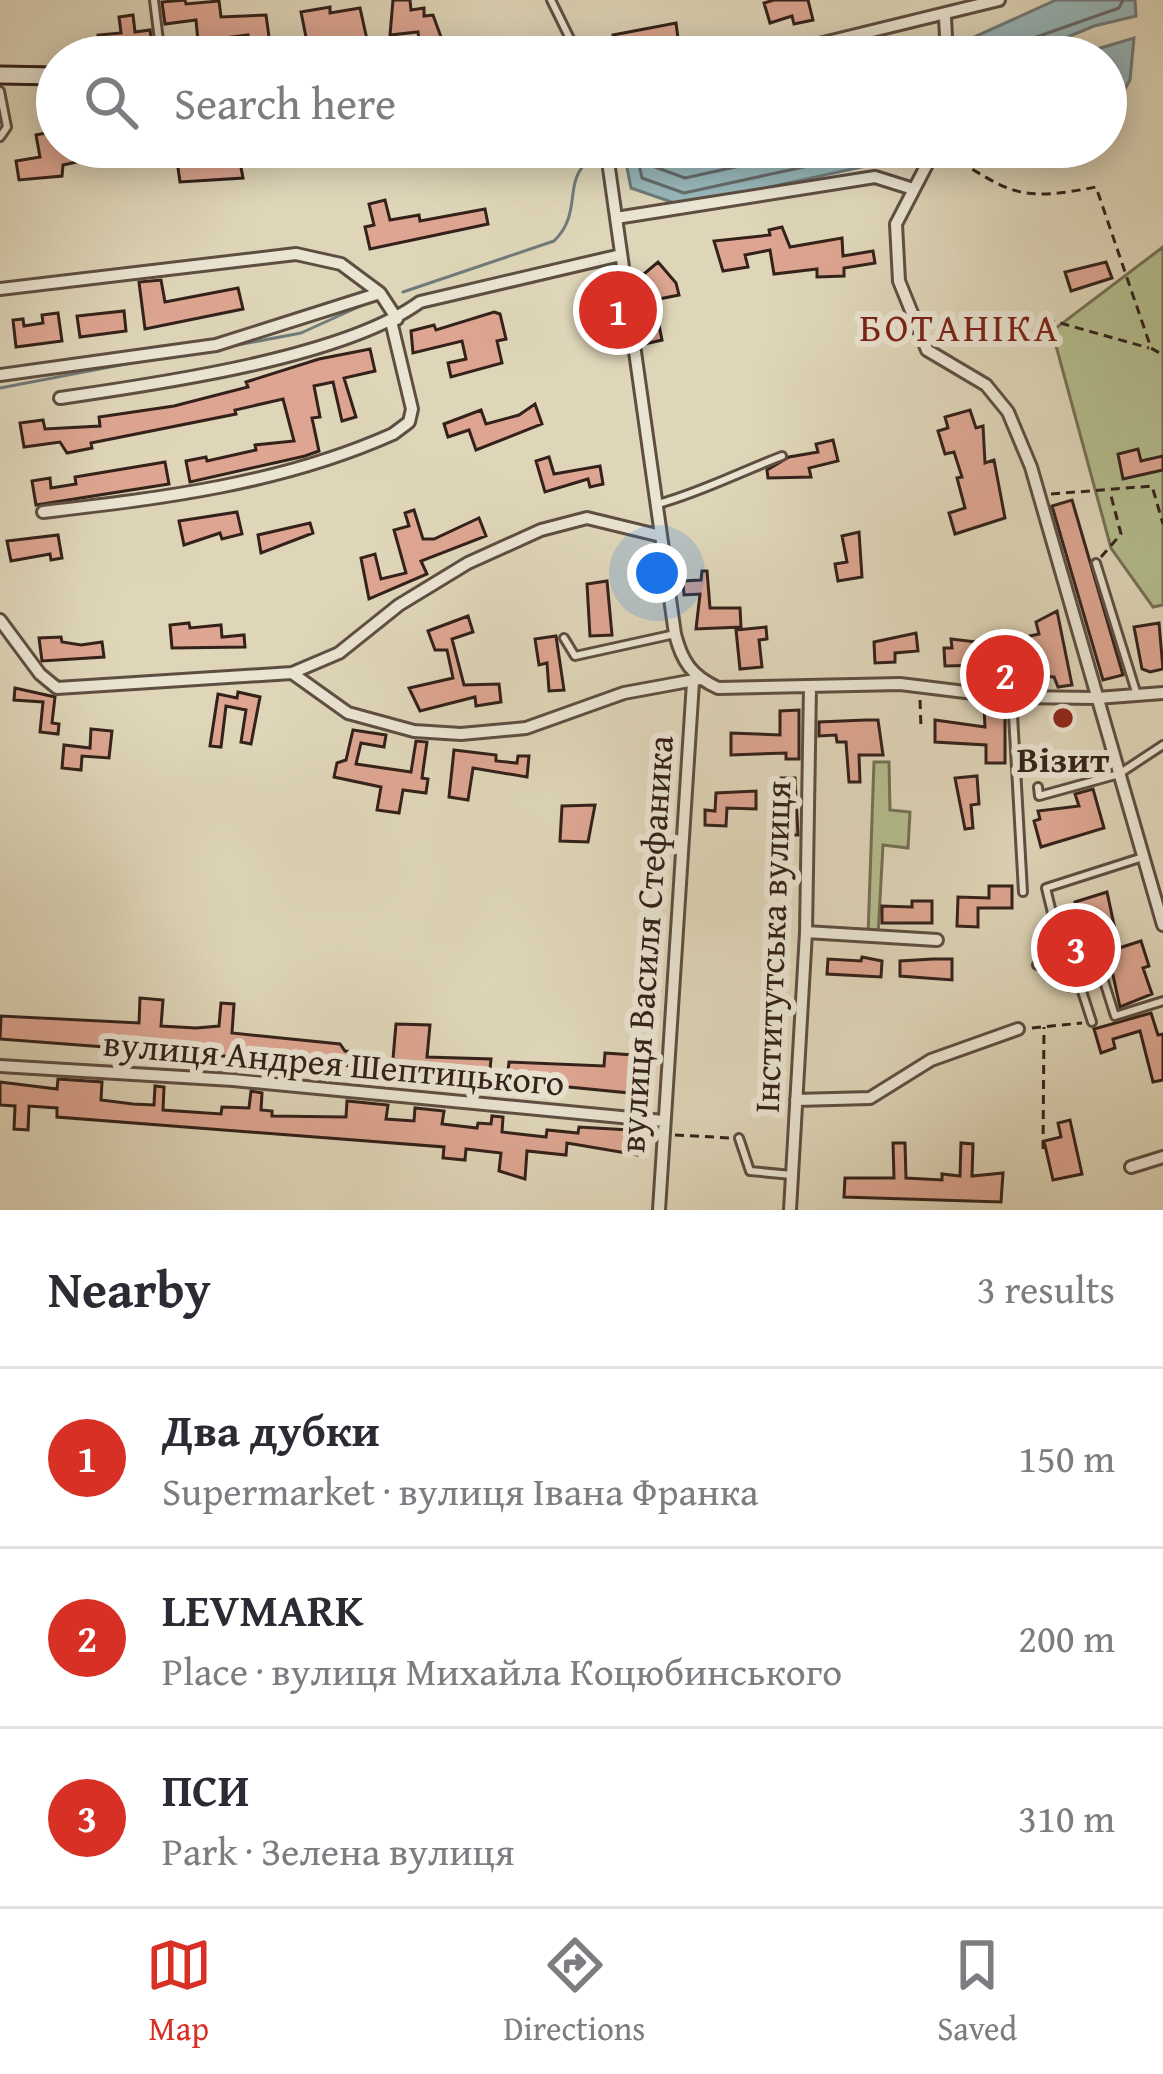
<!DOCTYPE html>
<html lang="en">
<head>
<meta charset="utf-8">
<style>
	body { margin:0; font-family:"Gentium Book Plus",serif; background:#f2f2f3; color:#2b2b33 }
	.you { position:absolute; left:657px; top:573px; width:42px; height:42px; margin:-30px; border:9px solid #fff; border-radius:50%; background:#1a73e8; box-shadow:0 0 0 18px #1a73e833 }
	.badge { display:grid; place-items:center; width:78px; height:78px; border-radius:50%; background:#d93025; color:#fff; font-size:39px; font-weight:700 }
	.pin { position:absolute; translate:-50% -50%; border:6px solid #fff; box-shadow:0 3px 12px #0006 }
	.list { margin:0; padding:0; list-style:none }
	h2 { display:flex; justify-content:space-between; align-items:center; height:156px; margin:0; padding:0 48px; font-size:51px }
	h2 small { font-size:39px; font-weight:400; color:#7c7c81 }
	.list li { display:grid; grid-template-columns:78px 1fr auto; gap:36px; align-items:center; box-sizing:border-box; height:180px; padding:0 48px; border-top:3px solid #e1e1e2 }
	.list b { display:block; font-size:45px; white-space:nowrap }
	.list p { margin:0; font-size:39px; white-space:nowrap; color:#7c7c81 }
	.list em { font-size:39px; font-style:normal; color:#7c7c81 }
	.icon { flex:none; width:66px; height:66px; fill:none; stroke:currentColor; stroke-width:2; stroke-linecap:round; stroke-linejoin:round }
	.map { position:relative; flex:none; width:1163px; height:1210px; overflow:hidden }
	.search { position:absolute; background:#fff; box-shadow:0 6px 30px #0003; left:36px; right:36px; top:36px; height:132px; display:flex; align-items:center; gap:30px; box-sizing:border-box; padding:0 42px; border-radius:66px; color:#7c7c81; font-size:45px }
	.sheet { height:696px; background:#fff }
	nav { display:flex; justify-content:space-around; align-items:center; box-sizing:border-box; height:168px; border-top:3px solid #e1e1e2; background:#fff; font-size:33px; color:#7c7c81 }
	nav a { display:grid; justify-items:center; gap:6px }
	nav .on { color:#d93025 }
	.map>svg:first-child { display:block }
	.green { fill:#b4bd8e; stroke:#746f54; stroke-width:3 }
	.water { fill:#98b7ba; stroke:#707b7a; stroke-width:3 }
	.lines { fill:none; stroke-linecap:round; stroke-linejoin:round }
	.shore { stroke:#666c6a; stroke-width:3 }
	.stream { stroke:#707b7a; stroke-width:3 }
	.building { fill:#dea692; stroke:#33211a; stroke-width:3 }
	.lane-casing { stroke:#5e4e42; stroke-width:12 }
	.street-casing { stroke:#5e4e42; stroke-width:16 }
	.secondary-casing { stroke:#33211a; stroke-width:21 }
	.path { stroke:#33211a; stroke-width:3; stroke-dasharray:9 6; stroke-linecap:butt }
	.lane { stroke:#eae4d2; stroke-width:6 }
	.street { stroke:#eae4d2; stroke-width:10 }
	.secondary { stroke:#eae4d2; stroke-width:15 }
	.poi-dot { fill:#8f2418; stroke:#eae4d2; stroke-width:4.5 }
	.labels { text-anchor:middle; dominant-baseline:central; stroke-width:12; stroke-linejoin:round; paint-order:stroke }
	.poi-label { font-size:36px; font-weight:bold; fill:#33211a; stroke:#eae4d2 }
	.street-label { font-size:36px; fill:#33211a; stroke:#eae4d2 }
	.neighbourhood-label { font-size:39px; letter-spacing:3px; fill:#7a1f14; stroke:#eae4d2 }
</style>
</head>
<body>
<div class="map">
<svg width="1163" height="1210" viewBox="0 0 1163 1210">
	<rect width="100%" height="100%" fill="#dfd6b9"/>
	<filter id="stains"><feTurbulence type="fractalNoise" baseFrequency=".00167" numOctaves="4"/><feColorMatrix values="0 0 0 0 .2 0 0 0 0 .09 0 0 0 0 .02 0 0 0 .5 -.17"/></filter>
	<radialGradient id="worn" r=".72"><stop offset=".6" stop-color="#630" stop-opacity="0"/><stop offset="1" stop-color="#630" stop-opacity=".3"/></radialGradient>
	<!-- green -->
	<path class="green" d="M1163,247V605L1153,607L1111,548L1052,331Z
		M874,762H889L890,810L910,812L908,848L883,845L878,936L868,935Z"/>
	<!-- water -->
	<path class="water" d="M1056,0H1135L1136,16L1094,26L1019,57H961L970,39Z
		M1134,38L1130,80L1106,123V57H1070Z
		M623,147H920L912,156L683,206L631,188Z"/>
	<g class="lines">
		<!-- shore -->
		<path class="shore" d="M1017,57L1025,41L1119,8L1123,0
			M635,147L642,178L684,193L896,147
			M650,147L655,167L685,178L826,147"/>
		<!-- stream -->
		<path class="stream" d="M403,292L554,241C581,215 565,186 584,165
			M232,346L301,333L376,299
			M0,388L157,358"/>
	</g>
	<!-- building -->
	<path class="building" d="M185,0L186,4L219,1L221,17L266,15L270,44L250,46L248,35L216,39L217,51L199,53L196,20L165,24L162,2Z
		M393,0H410L411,10L424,8V16L433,15L441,37L419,40L418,32L390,35Z
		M774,0H808L813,20L794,24L792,16L770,23L764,3Z
		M330,7V13L360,8L368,44L309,52L301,12Z
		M133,15L135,32L150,30L153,51L134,53L132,45L99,48L98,35L121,33L119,17Z
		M676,23L678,38L629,46L631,57H617L613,35Z
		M51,132L57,147H97L100,157L63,165L62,176L19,180L16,161L40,157L36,135Z
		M188,153L189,159L206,157L207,162L239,157L243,178L180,182L176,154Z
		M385,200L390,220L419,215L420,221L485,209L488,224L370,249L365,227L374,225L369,204Z
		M782,227L790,247L842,238L843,256L873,251L875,263L844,268V276L817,277V269L774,274L770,250L745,255L748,267L723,271L714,241L770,235L769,230Z
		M658,262L676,283L679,295L654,300L662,340L645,344L638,279Z
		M1106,262L1112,278L1071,291L1065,272Z
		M161,280L165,302L238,288L243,309L145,329L139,282Z
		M124,311L126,331L80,337L77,316Z
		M494,312L500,314L506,339L497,341L502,363L451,377L448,363L466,359L462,341L413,353L411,331L434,325L436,330Z
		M58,313L62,341L16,347L13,320L23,319L24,326L43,323L42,315Z
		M370,349L375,371L344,378L356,417L342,421L333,382L314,386L320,417L312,418L319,451L305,456L190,482L186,461L206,457L207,461L256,450L255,445L294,441L283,399L235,410L236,414L91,443L92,448L67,453L60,442L24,447L20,423L43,420L45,429L100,426L99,417L174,406L248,387L246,382L319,359Z
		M535,404L542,424L476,450L469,430L448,437L444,424L481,410L486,424L519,415Z
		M970,410L976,428L983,426L985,463L994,460L1005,518L955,534L949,513L965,508L957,478L962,477L954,452L945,454L938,431L948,428L945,417Z
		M833,440L838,461L809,468L811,477L768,478L767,470L789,457L818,452L816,444Z
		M1138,449L1141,461L1163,456V470L1123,479L1118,454Z
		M549,457L554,474L600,466L603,484L590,487L588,479L545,492L536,461Z
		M165,462L169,484L36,505L32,481L50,478L51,488L76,484L75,477Z
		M1072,500L1123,675L1103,680L1052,506Z
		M414,510L423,539H434L479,518L486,536L421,561L427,574L369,599L361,558L375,554L381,579L406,573L394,530L409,526L405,513Z
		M237,512L242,534L222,539L220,533L184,545L179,521Z
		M310,523L313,533L261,553L258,535Z
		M859,532L862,577L838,581L835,564L847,562L842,536Z
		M58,535L62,558L51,560L50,554L11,561L7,541Z
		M702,571H707L710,608H740L741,627L696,629L700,594L684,595L683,581L701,580Z
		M607,581L612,635L590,636L587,584Z
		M1057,611L1072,685L1058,687L1054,677L1042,676L995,683V666L1027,664L1025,656L1034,654L1030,636L1039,634L1036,622Z
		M468,616L473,632L452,639L464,685L499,684L501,702L476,706L475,697L420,711L409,688L453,678L447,650H435L428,631Z
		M189,623L190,628L221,625L222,637L244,635L245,647L172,648L170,625Z
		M1159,623L1163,669L1150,672L1142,669L1134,627Z
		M766,627L767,639L759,640L762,667L740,669L736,630Z
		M916,633L918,651L895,653V662L875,663L874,642Z
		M556,636L564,690L549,691L547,663L539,665L535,639Z
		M61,637L62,642L81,645L102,642L104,657L42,661L39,638Z
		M951,639L985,643L986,665L945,666L944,648H952Z
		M15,688L55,697L52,723L59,724L58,734L40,732L43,702L14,700Z
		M238,692L260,697L251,744L241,742L246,710L226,706L221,747L210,746L218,694L237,698Z
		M984,707H1005V763H986V745L935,742V720L985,727Z
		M799,710V759H786V753L731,755V733L780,735V711Z
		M866,720H878L883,755H859L860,782H849L846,742H837L836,735L819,736V722Z
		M91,729L112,731L109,758L82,756L81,770L62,768L64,745L90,748Z
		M353,730L386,735L384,747L361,743L356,764L411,772L416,741L427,742L422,778L428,779L426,793L403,790L399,813L377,810L381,787L334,777L337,763L346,760Z
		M454,750L496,755V761L517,763L518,756H529L527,777L473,768L468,800L449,797Z
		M977,776L979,804L971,805L973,828L965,829L955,778Z
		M781,778H795L798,835H783Z
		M1093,789L1104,828L1041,847L1034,821L1040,819L1038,811L1079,806L1075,794Z
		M756,791V809L727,808L726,826L705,825V810L715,811L716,793Z
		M595,805L588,842L560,841L562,806Z
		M989,886H1012V908H978V927L957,926L958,897L989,898Z
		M1107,892L1119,948L1141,941L1149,966L1143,968L1152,994L1120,1007L1107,948L1085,956L1080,940L1085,932L1075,902Z
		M912,901H932V923H882V906L912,907Z
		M862,957L882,961L881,977L827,974L828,959L861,961Z
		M933,959H952V980L900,976V961Z
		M140,998L163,1000L161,1026L196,1028L219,1026L221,1003L234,1004L232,1033L340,1044L345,1051L369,1053L367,1067L0,1039L1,1016L139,1023Z
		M1151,1013L1158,1035L1163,1034V1080L1153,1082L1140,1031L1113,1039L1115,1048L1101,1053L1094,1029Z
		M396,1024L430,1025L427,1057L491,1059L489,1079L392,1070Z
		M605,1053L633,1055L630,1093L507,1081L509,1062L604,1066Z
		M58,1079L102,1082L101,1100L133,1104L154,1105L155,1086L164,1087L163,1110L221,1114L222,1107L249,1108L251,1091L262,1093L261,1110L272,1111V1116L346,1117L347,1101L388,1105L386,1119L414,1121L415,1108L444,1111L442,1124L477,1128L478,1123L491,1124L492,1116L503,1117L502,1132L546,1137L547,1130L578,1133L579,1127L646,1131L644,1156L567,1143L566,1155L527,1151L525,1179L499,1171L501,1153L466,1149L465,1160L443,1158L444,1147L57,1117V1108L29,1106L28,1130L14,1129L15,1106L0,1105V1082L57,1089Z
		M1070,1120L1082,1174L1053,1180L1044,1141L1061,1137L1058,1123Z
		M893,1143H905L906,1178L942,1180V1174L960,1176L961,1143L973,1144L972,1176L1003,1173L1001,1202L844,1197L845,1178H894Z"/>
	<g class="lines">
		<!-- lane casing -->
		<g class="lane-casing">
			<path id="lane" d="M154,0L161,57
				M551,0L579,57
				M0,91L7,127L0,137
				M658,504C702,492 740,472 782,456
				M1096,563L1137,695
				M564,638L575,656L675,634
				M1012,697L1023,892
				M1038,787L1039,796L1119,774L1163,745
				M1057,938L1078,933
				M1037,965L1062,963
				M1080,985L1103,978L1115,1016L1163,1001
				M1092,1022L1080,985L1070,987L1046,888L1143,857
				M739,1138L750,1171L792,1175"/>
		</g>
		<!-- street casing -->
		<g class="street-casing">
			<path id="street" d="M945,17L947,57
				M766,57L999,0
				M606,147L675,634C682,662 692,676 718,688L900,684L1006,697L1097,698L1163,693
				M936,147L896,224L899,281L927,350L986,385L1008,412L1031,467L1163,925
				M616,218L875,177L910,188
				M0,289L296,254L341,264L380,293
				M0,375L216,345L380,293L397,319
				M60,398C157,384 343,358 420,302L621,255
				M43,512C163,498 281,484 393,434L409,422L412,409L391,321
				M0,620L40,674L57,688L292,673L348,713L414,731L461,734L526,728L624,693L700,679
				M292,673L339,653L399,605L468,563L541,530L587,518L661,536
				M806,932L937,940
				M0,1066L233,1080L663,1121
				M796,1100L870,1098L931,1060L1018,1029
				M1131,1167L1163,1157
				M659,1210L693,682
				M790,1210L806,932L810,686"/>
		</g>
		<!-- secondary casing -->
		<g class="secondary-casing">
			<path id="secondary" d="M0,75L57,76"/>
		</g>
		<!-- path -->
		<path class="path" d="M947,153C1011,194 1020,202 1096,187L1151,348L1163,355
			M1046,319L1149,348
			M1051,494L1152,486L1163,524
			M1101,557L1121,534L1110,492
			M920,700L921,728
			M1032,1028L1082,1023
			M675,1135L731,1138
			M1043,1149L1044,1027"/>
		<!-- lane -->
		<use href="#lane" class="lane"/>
		<!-- street -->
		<use href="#street" class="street"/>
		<!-- secondary -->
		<use href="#secondary" class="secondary"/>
	</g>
	<!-- markers -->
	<circle class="poi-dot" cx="1063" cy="718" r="12"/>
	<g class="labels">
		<!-- poi labels -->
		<g class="poi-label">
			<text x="1063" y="758">Візит</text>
		</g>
		<!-- street labels -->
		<g class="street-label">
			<text transform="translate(645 944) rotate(-86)">вулиця Василя Стефаника</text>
			<text transform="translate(771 947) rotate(-88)">Інститутська вулиця</text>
			<text transform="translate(334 1062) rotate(5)">вулиця Андрея Шептицького</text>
		</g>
		<!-- neighbourhood labels -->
		<g class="neighbourhood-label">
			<text x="960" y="326">БОТАНІКА</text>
		</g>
	</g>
	<rect width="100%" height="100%" filter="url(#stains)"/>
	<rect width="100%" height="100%" fill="url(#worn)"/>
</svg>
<div class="you"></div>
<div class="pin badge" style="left:618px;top:310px">1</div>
<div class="pin badge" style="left:1005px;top:674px">2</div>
<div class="pin badge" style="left:1076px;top:948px">3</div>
<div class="search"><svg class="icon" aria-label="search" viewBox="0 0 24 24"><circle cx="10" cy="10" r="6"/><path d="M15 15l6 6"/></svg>Search here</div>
</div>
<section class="sheet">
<h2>Nearby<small>3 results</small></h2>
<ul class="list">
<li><span class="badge">1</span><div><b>Два дубки</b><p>Supermarket · вулиця Івана Франка</p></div><em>150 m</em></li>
<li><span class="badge">2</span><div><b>LEVMARK</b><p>Place · вулиця Михайла Коцюбинського</p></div><em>200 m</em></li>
<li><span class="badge">3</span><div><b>ПСИ</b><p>Park · Зелена вулиця</p></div><em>310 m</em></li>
</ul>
</section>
<nav>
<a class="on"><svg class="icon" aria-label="map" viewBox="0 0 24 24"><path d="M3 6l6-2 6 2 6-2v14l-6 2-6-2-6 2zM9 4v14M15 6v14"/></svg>Map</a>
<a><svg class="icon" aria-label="directions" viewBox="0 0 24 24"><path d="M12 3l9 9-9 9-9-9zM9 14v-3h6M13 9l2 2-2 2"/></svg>Directions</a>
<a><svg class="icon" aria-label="saved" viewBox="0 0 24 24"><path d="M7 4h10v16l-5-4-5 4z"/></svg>Saved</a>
</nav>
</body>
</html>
